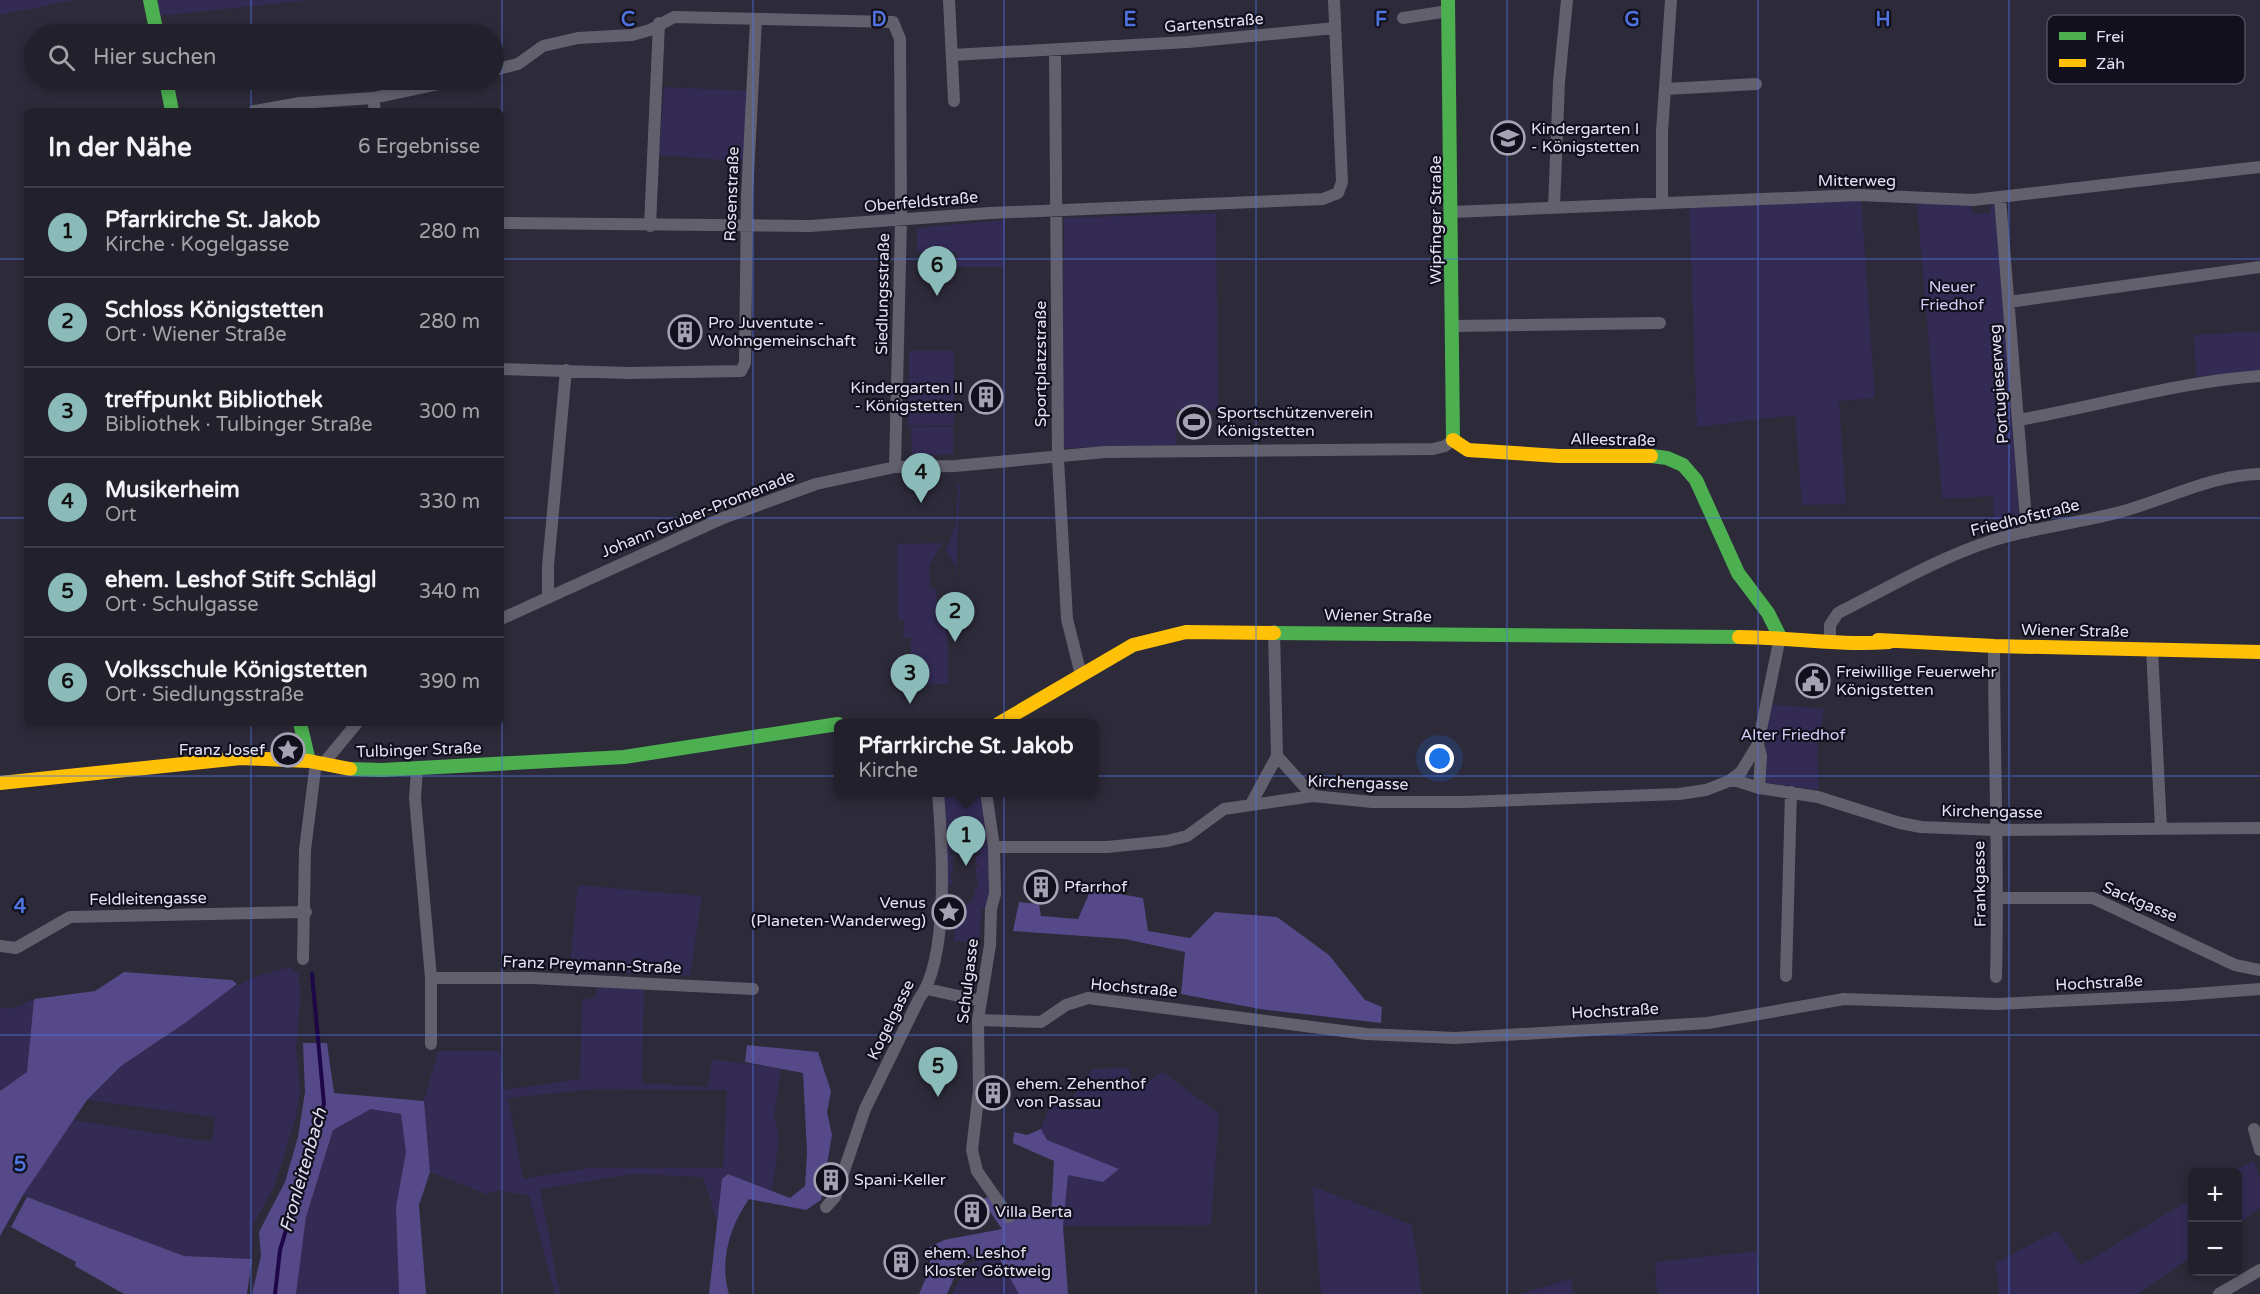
<!DOCTYPE html>
<html lang="de">
<head>
<meta charset="utf-8">
<style>
	body { margin:0; font-family:"Varela Round",sans-serif; background:#2e2d37; color:#f1f3f6 }
	.controls { position:absolute; right:18px; bottom:18px; display:grid; overflow:hidden; border-radius:9px; box-shadow:0 3px 9px #0003 }
	.controls button { width:54px; height:54px; display:grid; place-items:center; padding:0; border:0; border-bottom:2px solid #3f3e47; background:#22202b; color:#f1f3f6; font:30px sans-serif }
	.you { position:absolute; left:1440px; top:759px; width:21px; height:21px; margin:-15px; border:4px solid #fff; border-radius:50%; background:#1a73e8; box-shadow:0 0 0 9px #1a73e833 }
	.badge { display:grid; place-items:center; width:39px; height:39px; border-radius:50%; background:#8bbbb9; color:#111; font-size:20px; font-weight:700 }
	.pin { position:absolute; translate:-50% -50px; filter:drop-shadow(0 2px 3px #0008) }
	.pin::after { content:''; position:absolute; top:32px; width:21px; height:18px; background:inherit; clip-path:polygon(0 0,100% 0,50% 100%) }
	.popup { position:absolute; left:834px; top:719px; width:264px; height:78px; box-sizing:border-box; display:grid; place-content:center; border-radius:9px; background:#22202b; filter:drop-shadow(0 2px 4px #0005); font-size:20px; white-space:nowrap; color:#a2a3a9 }
	.popup b { font-size:22px; color:#f1f3f6 }
	.popup::after { content:''; position:absolute; left:50%; top:100%; margin-left:-12px; border:12px solid transparent; border-top-color:#22202b }
	.list { margin:0; padding:0; list-style:none }
	h2 { display:flex; justify-content:space-between; align-items:center; height:78px; margin:0; padding:0 24px; font-size:26px }
	h2 small { font-size:20px; font-weight:400; color:#a2a3a9 }
	.list li { display:grid; grid-template-columns:39px 1fr auto; gap:18px; align-items:center; box-sizing:border-box; height:90px; padding:0 24px; border-top:2px solid #3f3e47 }
	.list b { display:block; font-size:22px; white-space:nowrap }
	.list p { margin:0; font-size:20px; white-space:nowrap; color:#a2a3a9 }
	.list em { font-size:20px; font-style:normal; color:#a2a3a9 }
	.icon { flex:none; width:33px; height:33px; fill:none; stroke:currentColor; stroke-width:2; stroke-linecap:round; stroke-linejoin:round }
	.map { position:relative; flex:none; width:2260px; height:1294px; overflow:hidden }
	.search { position:absolute; background:#22202b; box-shadow:0 3px 9px #0003; left:24px; top:24px; width:480px; height:66px; display:flex; align-items:center; gap:15px; box-sizing:border-box; padding:0 21px; border-radius:33px; color:#a2a3a9; font-size:22px }
	.panel { position:absolute; background:#22202b; box-shadow:0 3px 9px #0003; left:24px; top:108px; width:480px; height:618px; border-radius:9px }
	.map>svg:first-child { display:block }
	.green { fill:#332b54; fill-rule:evenodd }
	.forest { fill:#554989 }
	.lines { fill:none; stroke-linecap:round; stroke-linejoin:round }
	.stream { stroke:#1e0747; stroke-width:4 }
	.street { stroke:#62606c; stroke-width:12 }
	.fast { stroke:#4caf50; stroke-width:14 }
	.slow { stroke:#ffc107; stroke-width:14 }
	.grid { fill:none; stroke:#4f73df; stroke-width:1.5; stroke-opacity:0.55 }
	.labels { text-anchor:middle; dominant-baseline:central; stroke-width:4.5; stroke-linejoin:round; paint-order:stroke }
	.street-label { font-size:16px; fill:#e4e3f5; stroke:#11101c }
	.poi-label { font-size:16px; fill:#e4e3f5; stroke:#11101c; text-anchor:start }
	.park-label { font-size:16px; fill:#d2cdf6; stroke:#11101c }
	.water-label { font-size:18px; font-style:italic; fill:#e2e0f5; stroke:#11101c }
	.key { fill:#11101c; stroke:#504f5d; stroke-width:1.5 }
	.key-label { font-size:16px; fill:#e4e3f5 }
	.grid-label { font-size:20px; text-anchor:middle; font-weight:bold; fill:#4f73df; stroke:#11101c; stroke-width:4.5; stroke-linejoin:round; paint-order:stroke }
</style>
</head>
<body>
<div class="map">
<svg width="2260" height="1294" viewBox="0 0 2260 1294">
	<rect width="100%" height="100%" fill="#2d2a39"/>
	<!-- green -->
	<path class="green" d="M0,0H75L0,15Z
		M156,0H311L158,16Z
		M664,87L753,91L749,162L659,155Z
		M1861,198L1875,398L1839,401L1846,504L1802,505L1795,415L1697,427L1689,203Z
		M1917,203L1971,205L1972,214L1990,213L1991,204L1998,203L2020,530L1994,534L1993,496L1942,499Z
		M1216,213L1218,410H1176V445L1062,448L1064,218Z
		M1005,220L1004,267H957V252H917V228Z
		M2260,331V371L2196,377L2194,335Z
		M909,351H954V425L908,426Z
		M911,427H953V454L912,457Z
		M958,484H960L956,578L955,565L946,551L956,523Z
		M942,543L929,567L930,588L936,589L938,611H946L949,684L911,685V638L903,637L904,621L898,620L897,544Z
		M1768,704L1824,709L1817,752L1819,790L1763,782Z
		M938,793H986L991,909H982L979,942L954,941L956,913L948,912V908H940ZM958,827L973,828L972,843L977,841L979,843L976,852L980,853L979,856H976V863L979,864L976,867V875H979L976,878L979,887L974,888V893L977,894L972,898L973,902H968L969,906L966,903L961,906L959,900L956,906H949V884H953L950,874H953V866L950,865V862H953V855H950V851H954V845L951,843L953,840L957,842Z
		M578,885L702,896L690,976L569,971Z
		M290,967L298,973L301,992L296,1047L300,1090L296,1117L274,1187L253,1224L252,1259L184,1256L23,1195L73,1120L212,1142L215,1117L87,1100L121,1066L185,1023L225,991L260,975Z
		M598,986H644L642,1083L708,1087L712,1059L781,1069L774,1117L779,1138L772,1191L729,1174L722,1179L717,1222L703,1177L634,1174L540,1189L560,1294H555L529,1196L500,1190L486,1194L430,1172L424,1101L438,1051H500L504,1090L580,1079L582,1000L594,998ZM595,1089L727,1090L723,1168H590L523,1179L508,1098Z
		M34,999L27,1072L0,1091V1008L11,1009Z
		M1129,1068L1133,1091L1163,1072L1219,1114L1211,1225L1063,1226L1068,1175L1103,1182L1118,1169L1047,1140L1041,1129L1054,1094L1069,1102L1092,1069Z
		M371,1109L401,1114L407,1152L396,1207L399,1294H296L306,1217L333,1130Z
		M2254,1160L2260,1180V1208L2238,1224V1172H2233Z
		M1312,1186L1412,1225L1422,1294H1321Z
		M2192,1198V1256L2138,1294H1999L1996,1263L2057,1230L2081,1265Z
		M1757,1251L1760,1294H1657L1655,1262Z
		M996,1253L1019,1294H952L967,1265Z
		M1572,1278L1573,1294H1521Z"/>
	<!-- forest -->
	<path class="forest" d="M1091,889L1143,898L1148,931L1190,938L1215,912L1277,917L1329,955L1365,1000L1382,1007L1381,1023L1260,1009L1181,994L1185,952L1125,939L1013,931L1019,902L1039,904L1041,916L1078,919Z
		M124,972L232,980L237,984L185,1023L121,1066L87,1100L23,1195L0,1236V1091L27,1072L34,999L95,991Z
		M303,1043H327L334,1093L424,1101L430,1172L419,1205L426,1294H399L396,1207L406,1152L401,1114L371,1109L333,1130L306,1217L296,1294H252L261,1256L259,1232L285,1182L298,1137L305,1092Z
		M747,1045L818,1052L831,1091L827,1112L832,1135L821,1200L806,1210L749,1199C730,1226 719,1261 729,1294H709L722,1179L728,1174L790,1198L805,1186L807,1152L803,1073L745,1062Z
		M1041,1129L1047,1140L1119,1169L1103,1182L1068,1175L1063,1226L1068,1294H1019L996,1253C959,1255 961,1264 947,1294H919L931,1266L926,1249L944,1240L1002,1229L982,1200L987,1197L1009,1214H1051L1054,1161L1013,1143L1014,1132L1027,1135Z
		M27,1197L184,1256L252,1259L247,1294H124L75,1266L76,1262L11,1227Z"/>
	<g class="lines">
		<!-- stream -->
		<path class="stream" d="M275,1294L280,1250L324,1104L312,974"/>
		<!-- street -->
		<path class="street" d="M949,0L954,101
			M1403,18L1448,11
			M1055,51L1058,459L1067,619L1081,675
			M952,55L1188,42L1335,28
			M494,70L518,64L543,46L578,38L632,35L650,30L674,17L893,22L900,39L901,221L895,467
			M1666,89L1756,84
			M373,98L375,111
			M254,111L300,103L373,98L458,80
			M2000,198L2027,532
			M1662,203V132L1671,0
			M1554,207L1559,82L1567,0
			M1452,212L1859,195L1973,200L2260,167
			M501,223L810,226L990,213L1323,199L1338,193L1342,182L1334,0
			M650,226L659,23
			M2009,302L2260,267
			M1453,326L1660,323
			M501,369L629,373L741,371L745,363L747,196L756,19
			M2018,420C2099,406 2177,382 2260,376
			M548,598V566L566,370
			M501,619L723,518L816,484L895,467L955,466L1105,452L1433,449L1445,446L1453,440
			M1274,631L1277,756L1313,796
			M1830,642V625L1838,613C1888,588 1938,558 1991,541C2031,528 2074,524 2116,513C2164,501 2209,475 2260,474
			M1994,646C1994,757 1999,867 1996,977
			M2152,649L2161,828
			M1758,744L1761,756L1759,788
			M323,764L357,723
			M417,769L415,798L431,978V1044
			M1729,781L1741,772L1758,744L1780,637
			M986,792L994,847L995,894L991,909L990,945L978,1020L979,1090L972,1150L977,1171L1009,1217
			M1251,804L1277,756
			M994,847H1107L1167,841L1187,836L1224,809L1313,796L1372,802H1463L1679,794L1706,790L1729,781H1737L1759,788L1818,797L1900,823L1921,827L1995,830L2260,828
			M1998,898H2093L2235,965L2260,970
			M0,946L16,948L70,917L306,912
			M303,959L305,850L316,762
			M1786,976L1791,792
			M431,978H532L753,989
			M927,989L981,1001
			M978,1020L1041,1022L1066,1005L1088,998L1366,1034L1455,1038L1708,1023L1844,999L1996,1004L2181,995L2260,989
			M2254,1129L2260,1150
			M826,1207L835,1197L865,1109L919,999C950,958 942,843 938,792
			M2219,1294L2260,1270"/>
		<!-- fast -->
		<path class="fast" d="M150,0L157,34
			M1448,0L1453,440
			M166,80L172,111
			M1651,456L1667,458L1683,465L1696,480L1738,573L1768,613L1780,637
			M1274,633L1739,637
			M300,723L309,761
			M350,769L382,770L624,757L838,724"/>
		<!-- slow -->
		<path class="slow" d="M1453,440L1468,450L1559,456H1651
			M1739,637C1789,637 1839,646 1889,642
			M1878,640L1994,646L2260,652
			M998,724L1133,645L1186,632L1274,633
			M0,783L241,758L309,761L350,769"/>
	</g>
	<!-- grid -->
	<path class="grid" d="M251,0V34M502,0V1294M753,0V1294M1004,0V1294M1256,0V1294M1507,0V1294M1758,0V1294M2009,0V1294M251,80V111M0,259H27M501,259H2260M0,518H27M501,518H2260M251,723V1294M0,776H2260M0,1035H2260"/>
	<!-- icons -->
	<defs>
		<g id="school-ring" transform="scale(1.725)"><circle r="9.5" fill="#11101c" stroke="#a4a2b3" stroke-width="1.5"/><path d="M0-5L7-2L0 1L-7-2ZM-4 1L0 2.5L4 1V4Q0 6-4 4Z" fill="#a4a2b3"/></g>
		<g id="building-ring" transform="scale(1.725)"><circle r="9.5" fill="#11101c" stroke="#a4a2b3" stroke-width="1.5"/><path d="M-4-6H4V6H1V3H-1V6H-4ZM-2.5-4.3h1.7v1.8h-1.7ZM.8-4.3h1.7v1.8H.8ZM-2.5-1h1.7V.8h-1.7ZM.8-1h1.7V.8H.8Z" fill="#a4a2b3"/></g>
		<g id="stadium-ring" transform="scale(1.725)"><circle r="9.5" fill="#11101c" stroke="#a4a2b3" stroke-width="1.5"/><path d="M0-5a6.5 5 0 1 0 0 10a6.5 5 0 1 0 0-10ZM-3.5-1.8h7v3.6h-7Z" fill="#a4a2b3"/></g>
		<g id="civic-ring" transform="scale(1.725)"><circle r="9.5" fill="#11101c" stroke="#a4a2b3" stroke-width="1.5"/><path d="M-.6-6.5H3V-4.5H.6V-3L4-1V1h2V6H-6V1h2V-1L-.6-3ZM-1.2 2.5V6h2.4V2.5Z" fill="#a4a2b3"/></g>
		<g id="sight-ring" transform="scale(1.725)"><circle r="9.5" fill="#11101c" stroke="#a4a2b3" stroke-width="1.5"/><path d="M0-6L1.8-2.2L6-1.7L2.9 1.2L3.7 5.4L0 3.3L-3.7 5.4L-2.9 1.2L-6-1.7L-1.8-2.2Z" fill="#a4a2b3"/></g>
	</defs>
	<g fill-rule="evenodd">
		<use href="#school-ring" x="1508" y="138"/>
		<use href="#building-ring" x="685" y="332"/>
		<use href="#building-ring" x="986" y="397"/>
		<use href="#stadium-ring" x="1194" y="422"/>
		<use href="#civic-ring" x="1813" y="681"/>
		<use href="#sight-ring" x="288" y="750"/>
		<use href="#building-ring" x="1041" y="887"/>
		<use href="#sight-ring" x="949" y="912"/>
		<use href="#building-ring" x="993" y="1093"/>
		<use href="#building-ring" x="831" y="1180"/>
		<use href="#building-ring" x="972" y="1212"/>
		<use href="#building-ring" x="901" y="1262"/>
	</g>
	<g class="labels">
		<!-- street labels -->
		<g class="street-label">
			<text transform="translate(1214 23) rotate(-5)">Gartenstraße</text>
			<text x="1857" y="181">Mitterweg</text>
			<text transform="translate(732 194) rotate(-88)">Rosenstraße</text>
			<text transform="translate(921 202) rotate(-5)">Oberfeldstraße</text>
			<text transform="translate(1436 220) rotate(-90)">Wipfinger Straße</text>
			<text transform="translate(883 294) rotate(-89)">Siedlungsstraße</text>
			<text transform="translate(1041 364) rotate(-90)">Sportplatzstraße</text>
			<text transform="translate(1999 384) rotate(-94)">Portugieserweg</text>
			<text transform="translate(1613 440) rotate(1)">Alleestraße</text>
			<text transform="translate(698 514) rotate(-22)">Johann Gruber-Promenade</text>
			<text transform="translate(2025 518) rotate(-14)">Friedhofstraße</text>
			<text transform="translate(1378 616) rotate(1)">Wiener Straße</text>
			<text transform="translate(2075 631) rotate(1)">Wiener Straße</text>
			<text transform="translate(419 750) rotate(-2)">Tulbinger Straße</text>
			<text transform="translate(1358 783) rotate(2)">Kirchengasse</text>
			<text transform="translate(1992 812) rotate(1)">Kirchengasse</text>
			<text transform="translate(1980 884) rotate(-91)">Frankgasse</text>
			<text transform="translate(148 899) rotate(-1)">Feldleitengasse</text>
			<text transform="translate(2140 902) rotate(23)">Sackgasse</text>
			<text transform="translate(592 965) rotate(2)">Franz Preymann-Straße</text>
			<text transform="translate(968 981) rotate(-83)">Schulgasse</text>
			<text transform="translate(2099 983) rotate(-3)">Hochstraße</text>
			<text transform="translate(1134 988) rotate(5)">Hochstraße</text>
			<text transform="translate(1615 1011) rotate(-3)">Hochstraße</text>
			<text transform="translate(891 1020) rotate(-64)">Kogelgasse</text>
		</g>
		<!-- poi labels -->
		<g class="poi-label">
			<text x="1531" y="129">Kindergarten I<tspan x="1531" dy="18">- Königstetten</tspan></text>
			<text x="708" y="323">Pro Juventute -<tspan x="708" dy="18">Wohngemeinschaft</tspan></text>
			<text x="963" y="388" text-anchor="end">Kindergarten II<tspan x="963" dy="18">- Königstetten</tspan></text>
			<text x="1217" y="413">Sportschützenverein<tspan x="1217" dy="18">Königstetten</tspan></text>
			<text x="1836" y="672">Freiwillige Feuerwehr<tspan x="1836" dy="18">Königstetten</tspan></text>
			<text x="265" y="750" text-anchor="end">Franz Josef</text>
			<text x="1064" y="887">Pfarrhof</text>
			<text x="926" y="903" text-anchor="end">Venus<tspan x="926" dy="18">(Planeten-Wanderweg)</tspan></text>
			<text x="1016" y="1084">ehem. Zehenthof<tspan x="1016" dy="18">von Passau</tspan></text>
			<text x="854" y="1180">Spani-Keller</text>
			<text x="995" y="1212">Villa Berta</text>
			<text x="924" y="1253">ehem. Leshof<tspan x="924" dy="18">Kloster Göttweig</tspan></text>
		</g>
		<!-- park labels -->
		<g class="park-label">
			<text x="1952" y="287">Neuer<tspan x="1952" dy="18">Friedhof</tspan></text>
			<text x="1793" y="735">Alter Friedhof</text>
		</g>
		<!-- water labels -->
		<g class="water-label">
			<text transform="translate(303 1170) rotate(-74)">Fronleitenbach</text>
		</g>
	</g>
	<!-- legend -->
	<rect x="2047" y="15" width="198" height="69" rx="9" class="key"/>
	<rect x="2059" y="32" width="27" height="8" fill="#4caf50"/>
	<rect x="2059" y="59" width="27" height="8" fill="#ffc107"/>
	<g class="key-label">
		<text x="2096" y="42">Frei</text>
		<text x="2096" y="69">Zäh</text>
	</g>
	<g class="grid-label">
		<text x="628" y="26">C</text>
		<text x="879" y="26">D</text>
		<text x="1130" y="26">E</text>
		<text x="1381" y="26">F</text>
		<text x="1632" y="26">G</text>
		<text x="1883" y="26">H</text>
		<text x="20" y="913">4</text>
		<text x="20" y="1171">5</text>
	</g>
</svg>
<div class="controls">
<button>+</button>
<button>−</button>
</div>
<div class="you"></div>
<div class="pin badge" style="left:966px;top:866px">1</div>
<div class="popup"><b>Pfarrkirche St. Jakob</b>Kirche</div>
<div class="pin badge" style="left:955px;top:642px">2</div>
<div class="pin badge" style="left:910px;top:704px">3</div>
<div class="pin badge" style="left:921px;top:503px">4</div>
<div class="pin badge" style="left:938px;top:1097px">5</div>
<div class="pin badge" style="left:937px;top:296px">6</div>
<div class="search"><svg class="icon" aria-label="search" viewBox="0 0 24 24"><circle cx="10" cy="10" r="6"/><path d="M15 15l6 6"/></svg>Hier suchen</div>
<section class="panel">
<h2>In der Nähe<small>6 Ergebnisse</small></h2>
<ul class="list">
<li><span class="badge">1</span><div><b>Pfarrkirche St. Jakob</b><p>Kirche · Kogelgasse</p></div><em>280 m</em></li>
<li><span class="badge">2</span><div><b>Schloss Königstetten</b><p>Ort · Wiener Straße</p></div><em>280 m</em></li>
<li><span class="badge">3</span><div><b>treffpunkt Bibliothek</b><p>Bibliothek · Tulbinger Straße</p></div><em>300 m</em></li>
<li><span class="badge">4</span><div><b>Musikerheim</b><p>Ort</p></div><em>330 m</em></li>
<li><span class="badge">5</span><div><b>ehem. Leshof Stift Schlägl</b><p>Ort · Schulgasse</p></div><em>340 m</em></li>
<li><span class="badge">6</span><div><b>Volksschule Königstetten</b><p>Ort · Siedlungsstraße</p></div><em>390 m</em></li>
</ul>
</section>
</div>
</body>
</html>
